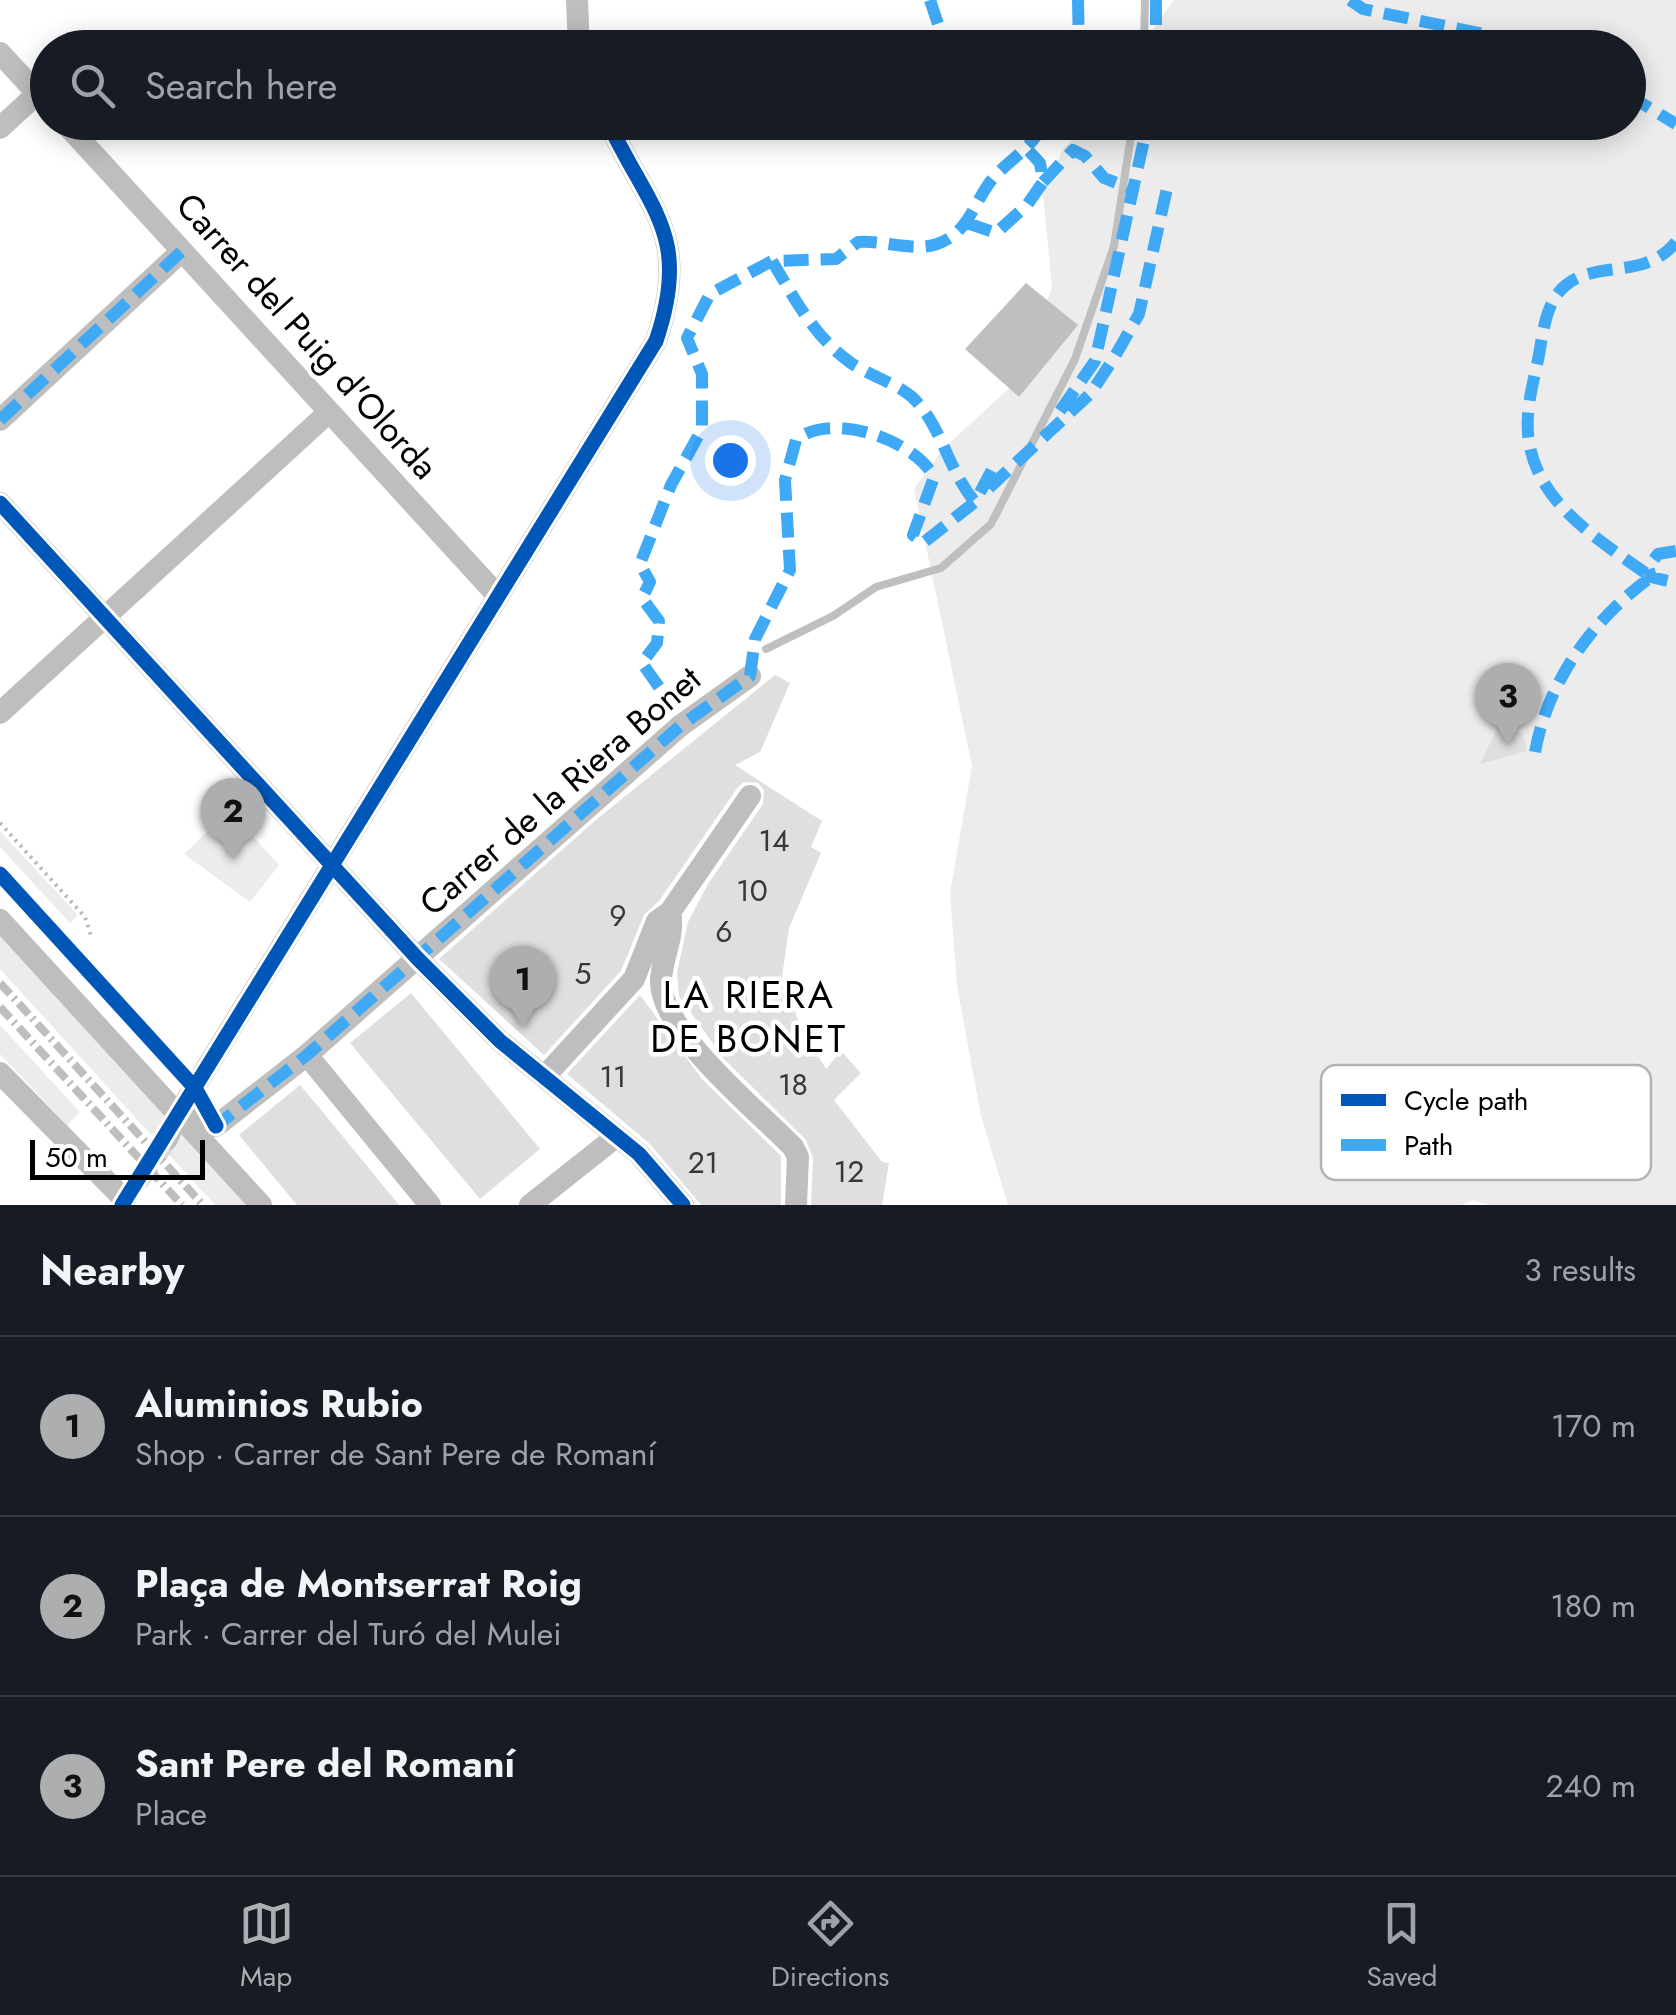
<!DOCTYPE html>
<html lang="en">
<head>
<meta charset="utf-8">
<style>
	body { margin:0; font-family:Jost,sans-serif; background:#20242c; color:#f1f3f6 }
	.scale { position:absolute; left:30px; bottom:25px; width:175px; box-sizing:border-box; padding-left:10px; border:5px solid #000; border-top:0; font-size:28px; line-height:35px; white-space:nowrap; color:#000; -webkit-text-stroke:8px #fff; paint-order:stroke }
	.you { position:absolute; left:730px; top:460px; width:35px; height:35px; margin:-25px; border:8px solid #fff; border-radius:50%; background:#1a73e8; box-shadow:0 0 0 15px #1a73e833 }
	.badge { display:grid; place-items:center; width:65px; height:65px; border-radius:50%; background:#adaeaf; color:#111; font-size:32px; font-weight:700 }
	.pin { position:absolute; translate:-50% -82px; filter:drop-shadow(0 2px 5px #0008) }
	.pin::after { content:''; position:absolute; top:52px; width:35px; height:30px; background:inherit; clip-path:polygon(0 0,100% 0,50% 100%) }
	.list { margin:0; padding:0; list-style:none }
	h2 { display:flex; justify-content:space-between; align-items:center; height:130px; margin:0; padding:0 40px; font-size:42px }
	h2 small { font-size:32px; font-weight:400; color:#9ea1a6 }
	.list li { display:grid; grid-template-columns:65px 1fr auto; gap:30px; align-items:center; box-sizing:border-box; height:180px; padding:0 40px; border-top:2px solid #363941 }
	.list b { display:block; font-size:38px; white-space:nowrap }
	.list p { margin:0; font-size:32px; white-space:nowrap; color:#9ea1a6 }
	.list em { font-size:32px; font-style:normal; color:#9ea1a6 }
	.icon { flex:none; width:55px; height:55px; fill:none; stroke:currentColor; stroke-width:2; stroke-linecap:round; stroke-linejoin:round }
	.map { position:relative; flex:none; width:1676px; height:1205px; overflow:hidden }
	.search { position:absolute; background:#171b24; box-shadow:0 5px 25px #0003; left:30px; right:30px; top:30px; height:110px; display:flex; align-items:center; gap:25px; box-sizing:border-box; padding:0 35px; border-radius:55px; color:#9ea1a6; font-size:38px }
	.sheet { height:670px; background:#171b24 }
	nav { display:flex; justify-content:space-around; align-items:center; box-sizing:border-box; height:140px; border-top:2px solid #363941; background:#171b24; font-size:28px; color:#9ea1a6 }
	nav a { display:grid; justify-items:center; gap:5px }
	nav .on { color:#adaeaf }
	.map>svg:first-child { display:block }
	.green { fill:#ececec }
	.water { fill:#bfbfbf }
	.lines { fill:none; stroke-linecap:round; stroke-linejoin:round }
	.stream { stroke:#bfbfbf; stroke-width:8 }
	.building { fill:#dfdfdf }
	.street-tunnel { stroke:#d9d9d9; stroke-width:22; stroke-dasharray:22 11; stroke-linecap:butt }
	.path { stroke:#b9b9b9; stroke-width:4; stroke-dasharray:2.5 5; stroke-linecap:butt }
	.street { stroke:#bebebe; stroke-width:22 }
	.rail { stroke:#bebebe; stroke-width:8; stroke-dasharray:15 5 2.5 5; stroke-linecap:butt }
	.quiet { stroke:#3fa9f5; stroke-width:12; stroke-dasharray:25 12; stroke-linecap:butt }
	.cycleway-casing { stroke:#fff; stroke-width:21 }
	.cycleway { stroke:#0057b8; stroke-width:15 }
	.labels { text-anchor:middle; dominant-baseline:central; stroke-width:9; stroke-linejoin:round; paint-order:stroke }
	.number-label { font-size:30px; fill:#383838 }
	.street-label { font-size:35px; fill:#000; stroke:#fff }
	.neighbourhood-label { font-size:38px; letter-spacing:2.5px; fill:#000; stroke:#fff }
	.key { fill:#fff; stroke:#b2b2b2; stroke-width:2.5 }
	.key-label { font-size:28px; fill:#000 }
</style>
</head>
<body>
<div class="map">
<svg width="1676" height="1205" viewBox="0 0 1676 1205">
	<rect width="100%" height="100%" fill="#fff"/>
	<!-- green -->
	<path class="green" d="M1174,0H1676V1205H1488L1473,1200L1462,1205H1008L981,1116L957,986L950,893L972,766L914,489L943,449L1017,381L1052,287L1043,194L1063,149L1088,123L1628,122V48L1141,47Z
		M229,811L279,865L250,902L184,854Z
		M0,831L78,915L70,923L0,847Z
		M0,937L249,1205H215L185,1172L0,969Z
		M0,1025L80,1112L67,1125L0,1054Z"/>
	<!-- water -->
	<path class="water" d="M1026,283L1078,325L1019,397L965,349Z"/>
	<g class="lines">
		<!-- stream -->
		<path class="stream" d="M1144,48L1145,0
			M766,649L833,616L876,587L941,568L991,524L1075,359L1114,246L1133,122"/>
	</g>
	<!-- building -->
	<path class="building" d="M775,675L790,683L768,734L760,752L735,765L822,821L811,847L821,853L789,928L782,977L800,1025L826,1069L841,1051L861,1073L834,1100L882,1162L889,1163L882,1205H811L813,1158L806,1140L724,1059L679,996L677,973L688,922L708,884L763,804L764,790L758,783L744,782L738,787L659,901L644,915L621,971L544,1055L439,959L597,819Z
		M1499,724L1523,734L1527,751L1480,764Z
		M411,993L540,1149L480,1199L350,1043Z
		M640,995L702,1079L781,1156V1205H701L650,1144L567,1074Z
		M300,1085L317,1105L399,1205H297L239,1135Z"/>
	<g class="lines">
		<!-- street-tunnel -->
		<path class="street-tunnel" d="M137,1182L167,1139"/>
		<!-- path -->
		<path class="path" d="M0,823L85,917L91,936"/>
		<!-- street -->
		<path class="street" d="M577,0L579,48
			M0,53L48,105
			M64,122L498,596
			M0,128L37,94
			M0,420L182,251
			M0,503L418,959L500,1041L639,1154L683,1205
			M0,713L329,412
			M670,912C675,937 662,956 661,980C659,1031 758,1111 793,1147L798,1157L796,1205
			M0,920L261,1205
			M307,1055L430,1205
			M0,1073L125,1200
			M545,1076L634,979L657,921L670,912L750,796
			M178,1114L216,1126L307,1055L680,726L750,676
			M167,1139L178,1114L656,341C692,235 650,211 608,122
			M530,1205L617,1136"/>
		<!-- rail -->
		<path class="rail" d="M0,983L203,1205
			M0,1007L182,1205"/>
		<!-- quiet -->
		<path class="quiet" d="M930,0L946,48
			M1078,0L1079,48
			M1156,0V48
			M1350,0L1363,9L1493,36L1524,48
			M1628,95L1676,124
			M1043,182L1073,150L1085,156L1104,178L1135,190
			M967,223L996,233L1027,205L1043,182L1040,163L1028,150
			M772,261C795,299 814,337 851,363C870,376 896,383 912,397C941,424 948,470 975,502
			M1060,411L1095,361L1148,122
			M0,420L182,251
			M989,488L1091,393L1114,358L1139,314L1168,184
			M1676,551L1658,554L1648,567L1651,577L1676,583
			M659,687L642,663L657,643L659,621L642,598L650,582L640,564L671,485L702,429V374L687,338L710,294L772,261L836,259L858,242C883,240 914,252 937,244C972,232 974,197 997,174C1016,155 1032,147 1045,122
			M1535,752C1548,681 1592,620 1651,577C1595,537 1522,496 1528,415C1529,396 1535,375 1539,355C1543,332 1546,301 1566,285C1598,259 1644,281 1676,242
			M211,1125L216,1126L307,1055L680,726L750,676L755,639L790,570L785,480L796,440C830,411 914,439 934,477L913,535L923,543L975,502L996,462"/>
		<!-- cycleway casing -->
		<g class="cycleway-casing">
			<path id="cycleway" d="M0,503L418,959L500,1041L639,1154L683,1205
				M0,874L195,1088L216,1126
				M122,1205L656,341C692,235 650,211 608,122"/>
		</g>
		<!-- cycleway -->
		<use href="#cycleway" class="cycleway"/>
	</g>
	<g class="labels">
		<!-- number labels -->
		<g class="number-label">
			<text x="774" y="840">14</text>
			<text x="752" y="890">10</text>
			<text x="618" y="915">9</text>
			<text x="724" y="931">6</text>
			<text x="583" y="973">5</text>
			<text x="613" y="1076">11</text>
			<text x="793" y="1084">18</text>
			<text x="703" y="1162">21</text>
			<text x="849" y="1171">12</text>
		</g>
		<!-- street labels -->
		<g class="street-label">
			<text transform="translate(307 336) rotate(48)">Carrer del Puig d'Olorda</text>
			<text transform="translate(560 791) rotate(-41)">Carrer de la Riera Bonet</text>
		</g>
		<!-- neighbourhood labels -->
		<g class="neighbourhood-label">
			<text x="749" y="994">LA RIERA<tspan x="749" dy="44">DE BONET</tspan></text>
		</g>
	</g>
	<!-- legend -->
	<rect x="1321" y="1065" width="330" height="115" rx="15" class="key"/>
	<rect x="1341" y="1094" width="45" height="12" fill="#0057b8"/>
	<rect x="1341" y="1139" width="45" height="12" fill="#3fa9f5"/>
	<g class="key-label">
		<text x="1404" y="1110">Cycle path</text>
		<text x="1404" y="1155">Path</text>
	</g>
</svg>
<div class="scale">50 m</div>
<div class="you"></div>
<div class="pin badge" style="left:523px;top:1028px">1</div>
<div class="pin badge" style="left:233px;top:860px">2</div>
<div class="pin badge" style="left:1508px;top:745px">3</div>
<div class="search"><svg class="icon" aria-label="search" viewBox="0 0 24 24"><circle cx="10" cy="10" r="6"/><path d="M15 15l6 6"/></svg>Search here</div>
</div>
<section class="sheet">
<h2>Nearby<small>3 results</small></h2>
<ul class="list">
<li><span class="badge">1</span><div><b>Aluminios Rubio</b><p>Shop · Carrer de Sant Pere de Romaní</p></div><em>170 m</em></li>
<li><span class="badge">2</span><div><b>Plaça de Montserrat Roig</b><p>Park · Carrer del Turó del Mulei</p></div><em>180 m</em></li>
<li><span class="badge">3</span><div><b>Sant Pere del Romaní</b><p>Place</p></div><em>240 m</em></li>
</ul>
</section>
<nav>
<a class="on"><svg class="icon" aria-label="map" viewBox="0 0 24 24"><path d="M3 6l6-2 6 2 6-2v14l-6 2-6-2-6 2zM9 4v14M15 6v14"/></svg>Map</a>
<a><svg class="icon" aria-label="directions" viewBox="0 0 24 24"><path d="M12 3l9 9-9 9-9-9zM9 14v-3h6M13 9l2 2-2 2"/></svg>Directions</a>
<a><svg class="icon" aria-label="saved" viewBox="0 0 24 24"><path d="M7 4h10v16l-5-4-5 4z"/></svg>Saved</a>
</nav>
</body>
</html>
